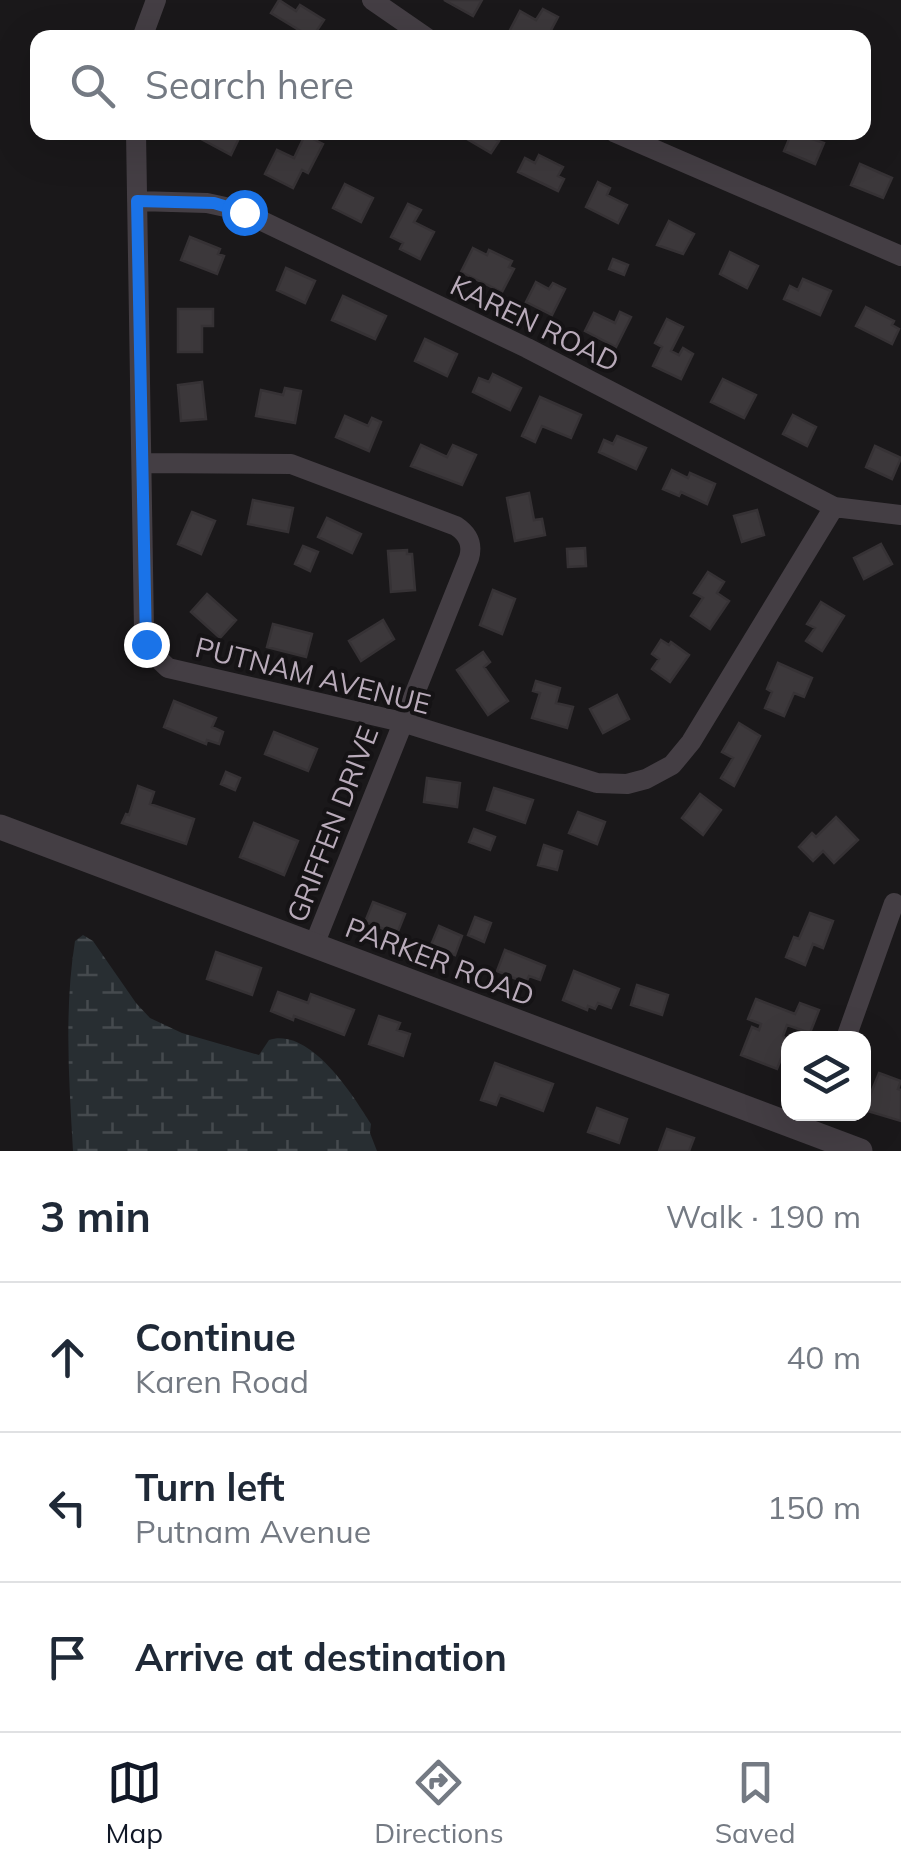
<!DOCTYPE html>
<html lang="en">
<head>
<meta charset="utf-8">
<style>
	body { margin:0; font-family:Mulish,sans-serif; background:#f6f6f7; color:#1f2937 }
	.controls { position:absolute; right:30px; bottom:30px; display:grid; overflow:hidden; border-radius:20px; box-shadow:0 10px 40px #0002 }
	.controls button { width:90px; height:90px; display:grid; place-items:center; padding:0; border:0; border-bottom:2px solid #e0e1e3; background:#fff; color:#1f2937; font:50px sans-serif }
	.stop { position:absolute; width:30px; height:30px; margin:-22px; border:8px solid #1a73e8; border-radius:50%; background:#fff }
	.stop.end { background:#1a73e8; border-color:#fff; box-shadow:0 2px 10px #0008 }
	.list { margin:0; padding:0; list-style:none }
	h2 { display:flex; justify-content:space-between; align-items:center; height:130px; margin:0; padding:0 40px; font-size:42px }
	h2 small { font-size:32px; font-weight:400; color:#747a83 }
	.list li { display:grid; grid-template-columns:65px 1fr auto; gap:30px; align-items:center; box-sizing:border-box; height:150px; padding:0 40px; border-top:2px solid #e0e1e3 }
	.list b { display:block; font-size:38px; white-space:nowrap }
	.list p { margin:0; font-size:32px; white-space:nowrap; color:#747a83 }
	.list em { font-size:32px; font-style:normal; color:#747a83 }
	.icon { flex:none; width:55px; height:55px; fill:none; stroke:currentColor; stroke-width:2; stroke-linecap:round; stroke-linejoin:round }
	.map { position:relative; flex:none; width:901px; height:1151px; overflow:hidden }
	.search { position:absolute; background:#fff; box-shadow:0 10px 40px #0002; left:30px; right:30px; top:30px; height:110px; display:flex; align-items:center; gap:25px; box-sizing:border-box; padding:0 35px; border-radius:20px; color:#747a83; font-size:38px }
	.sheet { height:580px; background:#fff }
	nav { display:flex; justify-content:space-around; align-items:center; box-sizing:border-box; height:140px; border-top:2px solid #e0e1e3; background:#fff; font-size:28px; color:#747a83 }
	nav a { display:grid; justify-items:center; gap:5px }
	nav .on { color:#111827 }
	.map>svg:first-child { display:block }
	.wetland { fill:url(#wetland-marsh) }
	.building { fill:#3c383b; stroke:#363235; stroke-width:2.5 }
	.lines { fill:none; stroke-linecap:round; stroke-linejoin:round }
	.minor { stroke:#443e44; stroke-width:20 }
	.tertiary { stroke:#443e44; stroke-width:25 }
	.route { stroke:#1a73e8; stroke-width:12 }
	.labels { text-anchor:middle; dominant-baseline:central; stroke-width:8; stroke-linejoin:round; paint-order:stroke }
	.street-label { font-size:28px; fill:#b9abba; stroke:#151315 }
</style>
</head>
<body>
<div class="map">
<svg width="901" height="1151" viewBox="0 0 901 1151">
	<defs>
		<pattern id="wetland-marsh" width="20" height="14" patternUnits="userSpaceOnUse" patternTransform="scale(2.5)"><rect width="20" height="14" fill="#282e32"/><path d="M1 5h8M5 5V1M11 12h8M15 12V8" fill="none" stroke="#454a4e"/></pattern>
	</defs>
	<rect width="100%" height="100%" fill="#1a181a"/>
	<!-- wetland -->
	<path class="wetland" d="M83,935L93,941L136,1003L150,1018L182,1033L259,1055L269,1040C310,1027 353,1095 371,1124L370,1133L377,1151H73C69,1082 64,1010 75,941Z"/>
	<!-- building -->
	<path class="building" d="M279,0L296,11L300,5L324,20L312,38L271,13Z
		M444,0H482L473,16Z
		M543,9L558,17L547,38H524L510,30L520,11L536,20Z
		M188,132H242L231,155Z
		M491,132L489,136L499,141L491,153L457,133Z
		M792,132L824,143L815,164L784,151Z
		M305,135L323,144L308,173L302,170L293,188L265,174L277,150L294,158Z
		M539,155L563,167L558,176L564,179L558,191L518,172L525,158L535,163Z
		M860,164L892,178L883,198L851,185Z
		M598,182L610,188L607,195L627,205L618,223L586,207Z
		M345,184L373,198L361,222L333,208Z
		M408,204L421,210L414,222L434,232L420,259L400,249L403,243L391,237Z
		M669,221L694,234L683,254L657,245Z
		M190,237L220,249L218,254L224,256L217,274L181,260Z
		M473,248L487,255L489,250L512,261L509,267L514,269L502,292L461,272Z
		M730,252L758,266L747,288L720,274Z
		M613,259L628,265L624,275L609,269Z
		M286,268L315,281L305,303L277,290Z
		M803,279L831,291L820,315L784,299L790,286L798,290Z
		M536,282L549,289L553,283L565,289L552,315L526,302Z
		M343,296L386,316L375,339L332,320Z
		M866,307L894,321L892,325L899,329L892,344L856,326Z
		M178,309H213V326H202V352H178Z
		M620,312L631,317L616,347L585,331L594,313L615,323Z
		M667,319L683,327L671,351L679,355L683,348L693,354L681,379L653,366L662,347L655,343Z
		M425,339L457,354L447,376L415,361Z
		M493,374L521,388L510,410L473,392L479,378L489,382Z
		M723,379L756,395L744,418L711,402Z
		M202,382L206,419L181,421L178,385Z
		M285,388L301,391L295,423L256,416L261,390L283,395Z
		M540,397L581,415L571,438L542,426L535,442L522,436Z
		M793,415L816,427L807,446L783,434Z
		M345,416L368,426L372,418L381,422L369,451L336,437Z
		M617,436L646,448L636,469L599,452L604,440L613,444Z
		M421,445L447,457L453,445L476,455L462,485L411,466Z
		M875,446L901,458L892,479L866,467Z
		M672,470L688,478L690,473L715,484L707,504L681,492L679,496L663,489Z
		M529,493L534,520L542,519L545,535L515,541L507,498Z
		M253,500L293,508L288,532L248,524Z
		M757,510L764,535L742,542L734,516Z
		M192,512L215,521L201,554L178,544Z
		M327,518L361,534L352,553L318,537Z
		M881,544L892,564L864,579L854,558Z
		M303,546L318,552L310,571L295,564Z
		M585,548L586,566L568,567L567,549Z
		M407,550V554H412L415,590L391,592L388,551Z
		M708,572L724,582L717,593L729,601L710,629L691,616L703,598L694,593Z
		M493,590L515,599L502,634L480,625Z
		M207,594L236,620L220,638L191,612Z
		M821,602L844,616L822,651L806,641L815,628L807,624Z
		M383,620L394,639L361,661L349,641Z
		M273,624L312,634L306,657L267,647Z
		M661,640L669,645L671,642L689,655L670,682L652,669L659,659L652,654Z
		M483,652L490,662L484,667L508,701L488,715L457,670Z
		M778,663L812,678L804,697L794,693L784,716L765,708L772,692L767,689Z
		M536,681L560,688L556,703L573,707L567,728L532,718L540,693L533,691Z
		M617,695L629,719L603,733L590,709Z
		M174,701L216,718L212,727L223,732L219,744L207,740L206,744L164,727Z
		M739,723L760,736L734,786L721,778L733,758L722,752Z
		M274,732L317,749L308,771L265,754Z
		M226,772L240,778L235,790L221,784Z
		M427,778L460,783L457,807L424,802Z
		M138,786L154,792L150,804L194,819L186,844L122,823L126,814L129,815Z
		M494,788L533,800L525,823L487,810Z
		M700,794L721,810L703,835L682,818Z
		M578,812L605,822L597,844L569,833Z
		M836,817L858,840L834,863L823,851L813,861L799,847L812,833L816,837Z
		M254,823L298,841L284,875L240,857Z
		M474,829L495,837L490,850L469,842Z
		M544,845L562,851L557,870L538,865Z
		M373,902L405,914L397,934L365,922Z
		M810,913L833,921L823,948L813,944L805,965L786,957L794,937L799,939Z
		M475,917L491,923L484,942L468,935Z
		M439,926L462,936L455,955L431,945Z
		M505,950L545,966L540,980L529,976L526,983L497,971Z
		M216,952L261,968L252,995L207,979Z
		M574,971L619,989L611,1008L598,1003L595,1009L588,1006L587,1010L563,1000Z
		M637,985L668,995L662,1015L631,1005Z
		M278,992L308,1003L311,994L354,1010L344,1035L294,1016L293,1020L271,1011Z
		M756,999L795,1014L800,1003L819,1010L810,1033L787,1025L783,1036L788,1041L777,1069L741,1055L752,1027L759,1030L761,1024L748,1019Z
		M379,1016L400,1023L397,1030L410,1034L403,1056L369,1044Z
		M495,1063L553,1084L543,1111L500,1095L496,1105L481,1100Z
		M879,1073L901,1081L898,1089L901,1090V1121L864,1110Z
		M597,1108L627,1119L619,1143L588,1132Z
		M667,1129L694,1138L689,1151H659Z"/>
	<g class="lines">
		<!-- minor -->
		<path class="minor" d="M372,0L427,38
			M142,38L156,0
			M136,132L144,630L151,652L168,668L402,722L597,783L627,784L646,779L672,765L691,742L834,507
			M614,132L901,256
			M137,201L207,203L239,210L527,348L834,507L901,515
			M143,463L291,464L456,526C468,534 473,544 469,558L314,945
			M846,1038L894,903"/>
		<!-- tertiary -->
		<path class="tertiary" d="M0,827L860,1151"/>
	</g>
	<g class="lines">
		<!-- route -->
		<path class="route" d="M146,644L137,201L214,203L244,212"/>
	</g>
	<g class="labels">
		<!-- street labels -->
		<g class="street-label">
			<text transform="translate(535 323) rotate(26)">KAREN ROAD</text>
			<text transform="translate(313 675) rotate(14)">PUTNAM AVENUE</text>
			<text transform="translate(332 824) rotate(-69)">GRIFFEN DRIVE</text>
			<text transform="translate(440 961) rotate(21)">PARKER ROAD</text>
		</g>
	</g>
</svg>
<div class="controls">
<button><svg class="icon" aria-label="layers" viewBox="0 0 24 24"><path d="M12 4l9 5-9 5-9-5zM3 14l9 5 9-5"/></svg></button>
</div>
<div class="stop" style="left:244px;top:212px"></div>
<div class="stop end" style="left:146px;top:644px"></div>
<div class="search"><svg class="icon" aria-label="search" viewBox="0 0 24 24"><circle cx="10" cy="10" r="6"/><path d="M15 15l6 6"/></svg>Search here</div>
</div>
<section class="sheet">
<h2>3 min<small>Walk · 190 m</small></h2>
<ul class="list">
<li><svg class="icon" aria-label="ahead" viewBox="0 0 24 24"><path d="M12 20V5M6 11l6-6 6 6"/></svg><div><b>Continue</b><p>Karen Road</p></div><em>40 m</em></li>
<li><svg class="icon" aria-label="left" viewBox="0 0 24 24"><path d="M17 20v-9H6M10 6l-5 5 5 5"/></svg><div><b>Turn left</b><p>Putnam Avenue</p></div><em>150 m</em></li>
<li><svg class="icon" aria-label="arrive" viewBox="0 0 24 24"><path d="M6 21V4h12l-3 4 3 4H6"/></svg><div><b>Arrive at destination</b></div></li>
</ul>
</section>
<nav>
<a class="on"><svg class="icon" aria-label="map" viewBox="0 0 24 24"><path d="M3 6l6-2 6 2 6-2v14l-6 2-6-2-6 2zM9 4v14M15 6v14"/></svg>Map</a>
<a><svg class="icon" aria-label="directions" viewBox="0 0 24 24"><path d="M12 3l9 9-9 9-9-9zM9 14v-3h6M13 9l2 2-2 2"/></svg>Directions</a>
<a><svg class="icon" aria-label="saved" viewBox="0 0 24 24"><path d="M7 4h10v16l-5-4-5 4z"/></svg>Saved</a>
</nav>
</body>
</html>
